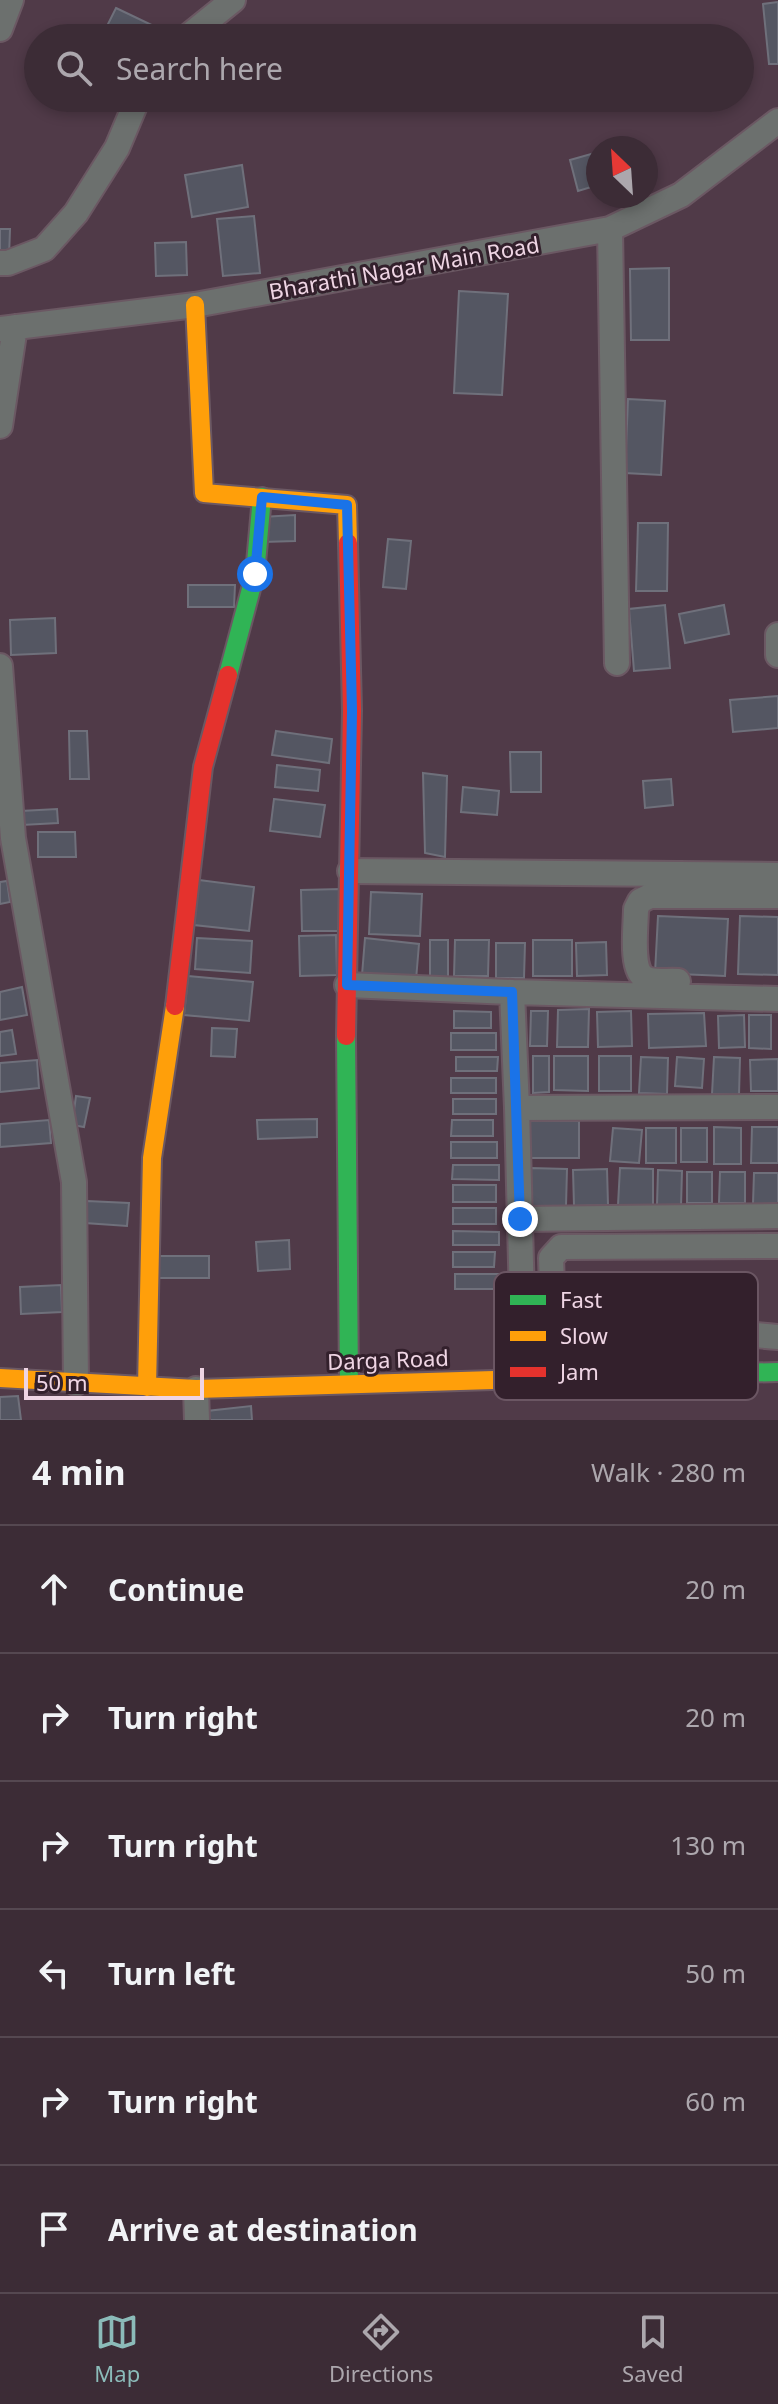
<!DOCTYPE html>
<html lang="en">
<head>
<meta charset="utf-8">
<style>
	body { margin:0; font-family:"Noto Sans",sans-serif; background:#473842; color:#f1f3f6 }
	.compass { position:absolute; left:586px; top:136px; width:72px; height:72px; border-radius:50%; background:#3c2c36; box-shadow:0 4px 12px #0003; rotate:335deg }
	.scale { position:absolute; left:24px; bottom:20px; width:180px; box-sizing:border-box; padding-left:8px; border:4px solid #efd5e4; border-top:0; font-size:22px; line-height:28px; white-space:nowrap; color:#efd5e4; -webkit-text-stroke:6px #33202c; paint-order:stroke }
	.stop { position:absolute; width:24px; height:24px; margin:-18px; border:6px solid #1a73e8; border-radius:50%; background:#fff }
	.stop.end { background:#1a73e8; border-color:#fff; box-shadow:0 2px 8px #0008 }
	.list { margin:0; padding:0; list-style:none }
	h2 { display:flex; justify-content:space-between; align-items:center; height:104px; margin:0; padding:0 32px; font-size:34px }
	h2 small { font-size:26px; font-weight:400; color:#aca7ad }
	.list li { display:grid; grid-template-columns:52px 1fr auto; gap:24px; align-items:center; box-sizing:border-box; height:128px; padding:0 32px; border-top:2px solid #554851 }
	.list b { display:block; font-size:30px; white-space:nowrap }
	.list em { font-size:26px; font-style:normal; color:#aca7ad }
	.icon { flex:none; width:44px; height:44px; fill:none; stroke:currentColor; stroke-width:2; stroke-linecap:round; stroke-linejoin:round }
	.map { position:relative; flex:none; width:778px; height:1420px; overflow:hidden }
	.search { position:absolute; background:#3c2c36; box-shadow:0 4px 12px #0003; left:24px; right:24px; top:24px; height:88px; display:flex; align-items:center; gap:20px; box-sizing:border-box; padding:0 28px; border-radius:44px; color:#aca7ad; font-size:30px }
	.sheet { height:872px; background:#3c2c36 }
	nav { display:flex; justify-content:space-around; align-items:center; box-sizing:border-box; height:112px; border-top:2px solid #554851; background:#3c2c36; font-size:22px; color:#aca7ad }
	nav a { display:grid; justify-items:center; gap:4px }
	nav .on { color:#8bbbb9 }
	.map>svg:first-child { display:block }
	.building { fill:#545662; stroke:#6f707b; stroke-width:2 }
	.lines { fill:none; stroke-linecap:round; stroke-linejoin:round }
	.street-casing { stroke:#6b5863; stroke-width:28 }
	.fast-casing { stroke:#6b5863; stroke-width:22 }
	.slow-casing { stroke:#6b5863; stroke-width:22 }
	.jam-casing { stroke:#6b5863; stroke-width:22 }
	.street { stroke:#6c706e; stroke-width:24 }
	.fast { stroke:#30b455; stroke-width:18 }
	.slow { stroke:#ff9f0a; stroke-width:18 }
	.jam { stroke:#e5322d; stroke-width:18 }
	.route { stroke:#1a73e8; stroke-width:10 }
	.labels { text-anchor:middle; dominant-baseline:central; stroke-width:6; stroke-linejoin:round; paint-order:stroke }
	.street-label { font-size:22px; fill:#efd5e4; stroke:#33202c }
	.key { fill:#33202c; stroke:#6b5663; stroke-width:2 }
	.key-label { font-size:22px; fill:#efd5e4 }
</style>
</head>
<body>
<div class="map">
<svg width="778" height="1420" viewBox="0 0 778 1420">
	<rect width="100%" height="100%" fill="#503a48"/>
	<!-- building -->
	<path class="building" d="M778,2V64H769L763,4Z
		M116,8L160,29L155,38H111L103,34Z
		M598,152V185L578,191L570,160Z
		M242,165L248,207L192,217L185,175Z
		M254,216L260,273L223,276L217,219Z
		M0,229H10L9,257H0Z
		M186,242L187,275L156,276L155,243Z
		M669,268V340H631L630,269Z
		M459,291L508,294L502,395L454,393Z
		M628,399L665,401L661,475L625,473Z
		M295,515V541L263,542L262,517Z
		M638,523H668L667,591H636Z
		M388,539L411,541L406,589L383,587Z
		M188,585H235L234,607H188Z
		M665,605L670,668L634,671L629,609Z
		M724,605L729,634L685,643L679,614Z
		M55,618L56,653L11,655L10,620Z
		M778,696V728L733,732L730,700Z
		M69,731H87L89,779H70Z
		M276,731L332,739L329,763L272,755Z
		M510,752H541V792H511Z
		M277,765L320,770L318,791L275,787Z
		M423,773L447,776L445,857L425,853Z
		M671,779L673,805L645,808L643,781Z
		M463,787L499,791L497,815L461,812Z
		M274,799L325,805L320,837L270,831Z
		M57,809L58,823L22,825L21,811Z
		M38,832H75L76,857H38Z
		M199,880L254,887L249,931L194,925Z
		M7,881L10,902L0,904V882Z
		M341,889L342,931H302L301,890Z
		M371,892L422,894L420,936L369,934Z
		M658,916L728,919L725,976L655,973Z
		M740,916L778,917V975L738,974Z
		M336,935L337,975L300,976L299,936Z
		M197,938L252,941L250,973L195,969Z
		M365,938L419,944L416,980L362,975Z
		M430,940H448V978H430Z
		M455,940H489L488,976H454Z
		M533,940H572V976H533Z
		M606,942L607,975L577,976L576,943Z
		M496,943H525L524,978H496Z
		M188,976L253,982L249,1021L184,1015Z
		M22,987L27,1015L0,1020V992Z
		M589,1009L588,1047H557L558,1010Z
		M454,1011L491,1012V1028H454Z
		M531,1011H548L547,1046H530Z
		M631,1011L632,1046L598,1047L597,1012Z
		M704,1013L706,1046L649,1048L648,1014Z
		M744,1015L745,1047L719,1048L718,1016Z
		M749,1015H771V1049L749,1048Z
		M212,1028L237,1029L235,1057L211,1056Z
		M12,1030L16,1054L0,1056V1032Z
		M451,1033H496V1050H451Z
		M533,1056H549V1092L533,1093Z
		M554,1056H588V1091L554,1090Z
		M599,1056H631V1091H599Z
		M456,1057H498L497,1071H456Z
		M641,1057L668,1058L667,1094L639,1093Z
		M677,1057L704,1059L702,1088L675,1086Z
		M714,1057L740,1058L739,1095L712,1094Z
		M778,1059V1091H751L750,1060Z
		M37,1060L39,1088L0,1092V1063Z
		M451,1078H496V1093H451Z
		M76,1096L90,1098L84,1127L72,1125Z
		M453,1099H496V1114H453Z
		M317,1119V1137L258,1139L257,1120Z
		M49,1120L51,1143L0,1147V1124Z
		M452,1120H493V1136H451Z
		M526,1121H579V1158H527Z
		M714,1127L741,1128V1164H714Z
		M752,1127H778V1163H751Z
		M613,1128L642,1130L639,1163L610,1161Z
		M646,1128H676V1163H646Z
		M681,1128H707V1162H681Z
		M451,1142H497V1158H451Z
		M453,1165H499V1180L452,1179Z
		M530,1168L567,1169L566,1206H530Z
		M620,1168L653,1169V1206L618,1205Z
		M607,1169L608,1205L574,1206L573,1170Z
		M658,1170L682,1171L681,1206L657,1205Z
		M687,1172H712V1203H687Z
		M720,1172H745V1203H719Z
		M754,1173H778V1204H753Z
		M453,1185H496V1202H453Z
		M87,1201L129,1203L127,1226L85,1223Z
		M453,1208H496V1224H453Z
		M453,1231L499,1232V1245H453Z
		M289,1240L290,1269L258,1271L256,1242Z
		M453,1252H495L494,1267H453Z
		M150,1256H209V1278H151Z
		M455,1274H499V1289H455Z
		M61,1285L62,1312L21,1314L20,1287Z
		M18,1396L21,1420H0V1397Z
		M251,1406L252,1420H208L207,1411Z"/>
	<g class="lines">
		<!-- street casing -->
		<g class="street-casing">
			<path id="street" d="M0,29L11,0
				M186,38L233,0
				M610,229L617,663
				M0,263H8L44,249L76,213L117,148L138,98
				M0,329L195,305L610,229L681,195L778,121
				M0,426L15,327
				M778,635V655
				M0,666L13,838L74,1182L76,1383
				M350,871L778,875
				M678,981C668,980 653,983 645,978C630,970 636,925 636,909L640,901L650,896H778
				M347,985L512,992
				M517,1108L778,1107
				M520,1219L778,1216
				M727,1373C730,1325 734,1334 778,1337
				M593,1376L590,1348L587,1345H556L554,1341L551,1258L561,1247L778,1246
				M524,1378L517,1108L512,992L778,999
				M196,1389L197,1420"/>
		</g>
		<!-- fast casing -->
		<g class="fast-casing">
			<path id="fast" d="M228,675L255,574L262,497
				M346,1036L349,1384
				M664,1375L778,1372"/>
		</g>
		<!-- slow casing -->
		<g class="slow-casing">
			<path id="slow" d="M195,305L204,493L347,505L348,543
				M0,1378L196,1389L664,1375
				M147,1387L152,1158L175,1006"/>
		</g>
		<!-- jam casing -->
		<g class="jam-casing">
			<path id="jam" d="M175,1006L203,767L228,675
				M346,1036L352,711L348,543"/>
		</g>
		<!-- street -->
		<use href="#street" class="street"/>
		<!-- fast -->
		<use href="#fast" class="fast"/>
		<!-- slow -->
		<use href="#slow" class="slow"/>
		<!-- jam -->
		<use href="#jam" class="jam"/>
	</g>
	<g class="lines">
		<!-- route -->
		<path class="route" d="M255,574L262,497L347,505L352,711L347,985L512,992L520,1219"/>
	</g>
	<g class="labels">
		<!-- street labels -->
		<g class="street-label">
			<text transform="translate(404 267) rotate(-10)">Bharathi Nagar Main Road</text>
			<text transform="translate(388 1359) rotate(-2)">Darga Road</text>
		</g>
	</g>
	<!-- legend -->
	<rect x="494" y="1272" width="264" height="128" rx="12" class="key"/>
	<rect x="510" y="1295" width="36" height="10" fill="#30b455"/>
	<rect x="510" y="1331" width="36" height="10" fill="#ff9f0a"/>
	<rect x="510" y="1367" width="36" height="10" fill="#e5322d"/>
	<g class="key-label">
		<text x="560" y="1308">Fast</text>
		<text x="560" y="1344">Slow</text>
		<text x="560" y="1380">Jam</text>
	</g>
</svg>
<svg class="compass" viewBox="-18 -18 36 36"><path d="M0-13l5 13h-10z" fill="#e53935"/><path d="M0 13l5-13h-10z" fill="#aca7ad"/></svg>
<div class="scale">50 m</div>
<div class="stop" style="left:255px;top:574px"></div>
<div class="stop end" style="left:520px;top:1219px"></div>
<div class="search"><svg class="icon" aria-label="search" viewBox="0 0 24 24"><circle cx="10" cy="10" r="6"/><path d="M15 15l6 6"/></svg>Search here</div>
</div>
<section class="sheet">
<h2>4 min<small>Walk · 280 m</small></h2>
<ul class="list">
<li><svg class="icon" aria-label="ahead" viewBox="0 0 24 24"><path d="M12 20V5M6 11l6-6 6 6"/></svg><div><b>Continue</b></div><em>20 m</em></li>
<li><svg class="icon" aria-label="right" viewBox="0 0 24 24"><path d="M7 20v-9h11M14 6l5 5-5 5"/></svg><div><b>Turn right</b></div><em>20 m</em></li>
<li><svg class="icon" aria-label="right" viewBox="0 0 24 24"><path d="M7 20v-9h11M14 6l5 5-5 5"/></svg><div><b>Turn right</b></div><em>130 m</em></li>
<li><svg class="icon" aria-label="left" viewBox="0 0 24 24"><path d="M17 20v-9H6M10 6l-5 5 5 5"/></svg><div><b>Turn left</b></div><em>50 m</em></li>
<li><svg class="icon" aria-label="right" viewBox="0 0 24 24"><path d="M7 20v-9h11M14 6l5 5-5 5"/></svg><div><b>Turn right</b></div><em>60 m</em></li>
<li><svg class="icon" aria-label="arrive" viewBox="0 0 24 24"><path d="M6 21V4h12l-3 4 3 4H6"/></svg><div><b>Arrive at destination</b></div></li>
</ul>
</section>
<nav>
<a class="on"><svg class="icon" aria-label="map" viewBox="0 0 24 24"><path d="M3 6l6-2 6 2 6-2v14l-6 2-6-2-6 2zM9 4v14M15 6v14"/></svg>Map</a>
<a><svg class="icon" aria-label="directions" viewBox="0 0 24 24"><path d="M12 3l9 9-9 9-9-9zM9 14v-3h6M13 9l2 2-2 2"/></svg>Directions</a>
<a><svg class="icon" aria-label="saved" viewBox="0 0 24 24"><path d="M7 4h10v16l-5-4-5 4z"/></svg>Saved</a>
</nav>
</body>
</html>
